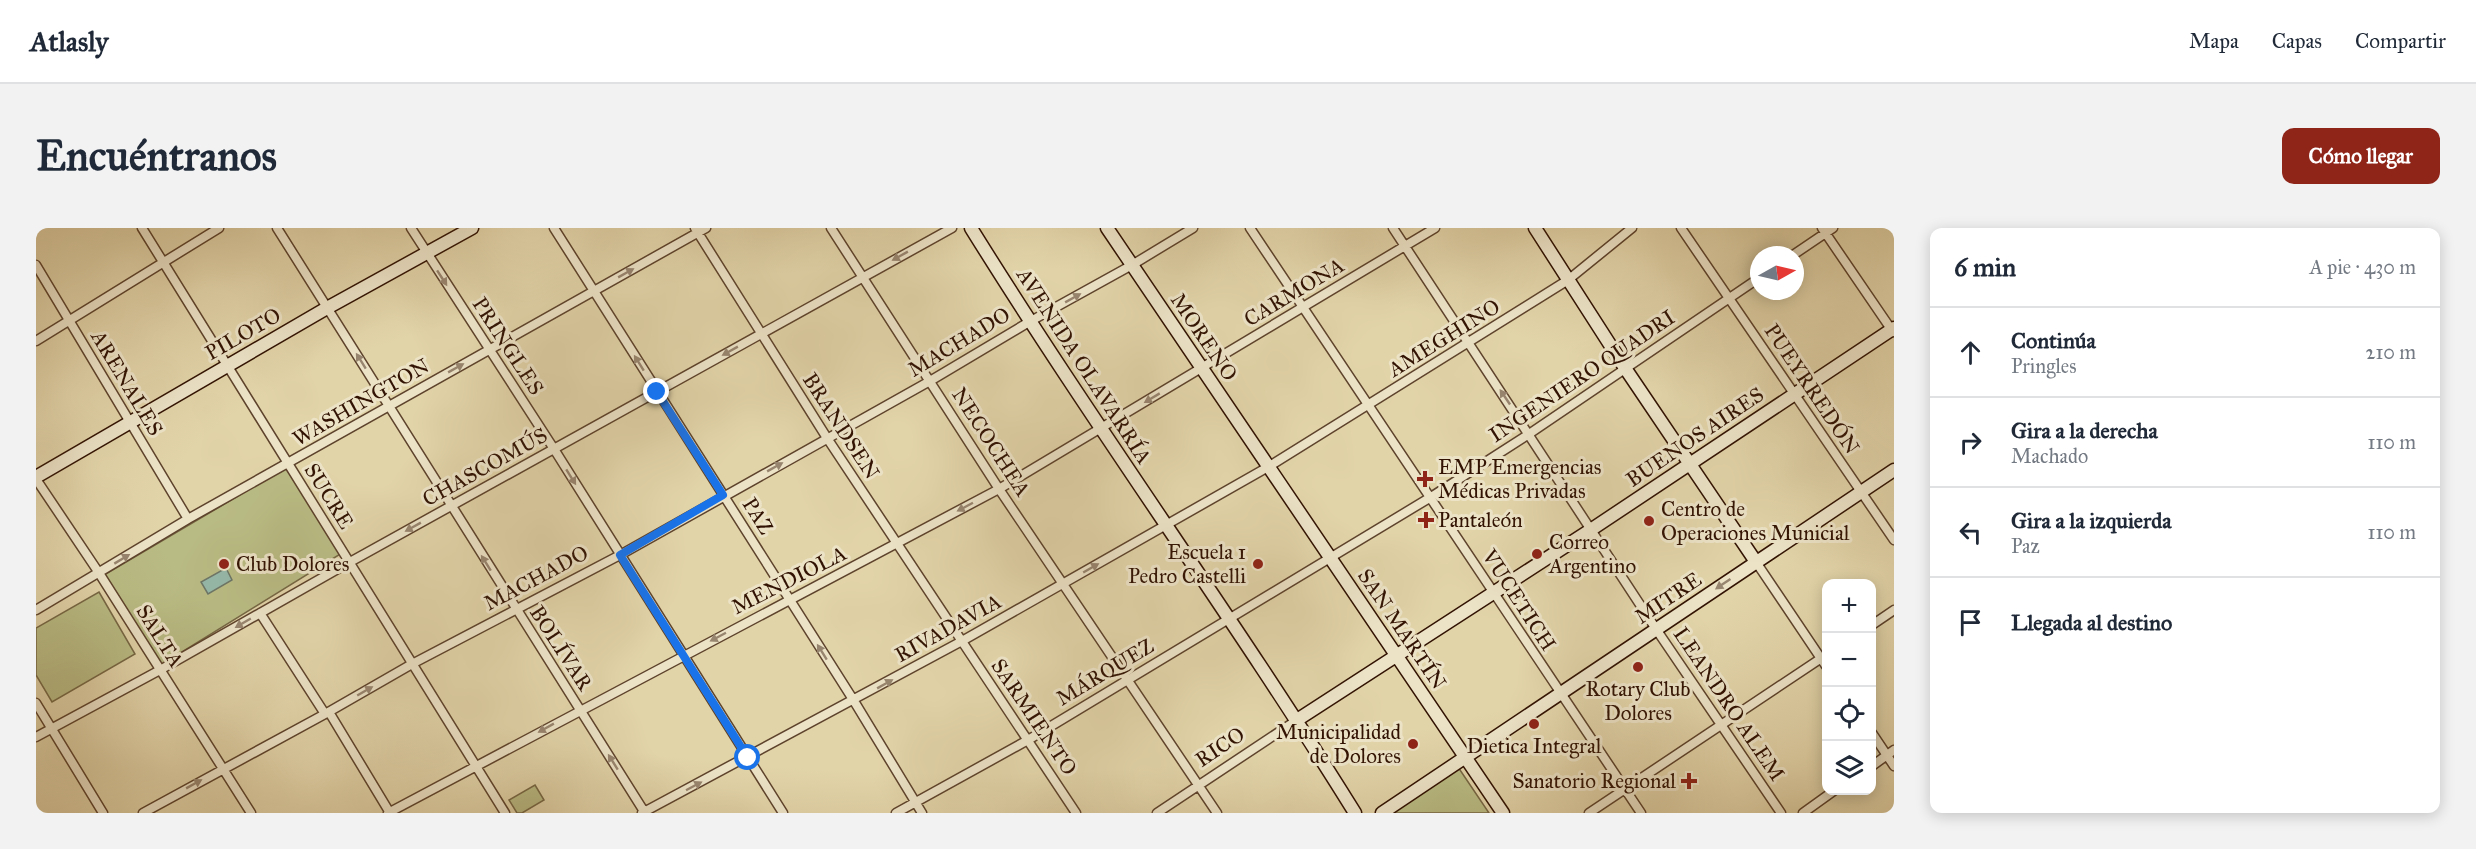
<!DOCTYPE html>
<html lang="es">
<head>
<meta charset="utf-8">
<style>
	body { margin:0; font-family:"IM FELL Great Primer",serif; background:#f2f2f3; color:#1f2937 }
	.controls { position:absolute; right:18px; bottom:18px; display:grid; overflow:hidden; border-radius:12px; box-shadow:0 3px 15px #0003 }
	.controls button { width:54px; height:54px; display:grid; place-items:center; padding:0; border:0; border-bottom:2px solid #e0e1e3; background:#fff; color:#1f2937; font:30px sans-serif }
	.compass { position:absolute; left:1714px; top:18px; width:54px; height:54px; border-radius:50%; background:#fff; box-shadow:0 3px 15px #0003; rotate:82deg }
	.stop { position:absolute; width:18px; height:18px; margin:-14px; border:4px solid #1a73e8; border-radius:50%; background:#fff }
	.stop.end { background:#1a73e8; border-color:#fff; box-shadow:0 2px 6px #0008 }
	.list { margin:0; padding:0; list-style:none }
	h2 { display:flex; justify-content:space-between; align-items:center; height:78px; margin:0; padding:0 24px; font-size:26px }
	h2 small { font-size:20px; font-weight:400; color:#747a83 }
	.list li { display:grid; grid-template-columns:39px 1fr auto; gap:18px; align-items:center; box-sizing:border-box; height:90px; padding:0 24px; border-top:2px solid #e0e1e3 }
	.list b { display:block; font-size:22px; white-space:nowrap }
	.list p { margin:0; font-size:20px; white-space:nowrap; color:#747a83 }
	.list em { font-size:20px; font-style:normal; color:#747a83 }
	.icon { flex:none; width:33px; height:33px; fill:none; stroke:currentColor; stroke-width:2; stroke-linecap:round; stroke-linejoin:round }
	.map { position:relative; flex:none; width:1858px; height:585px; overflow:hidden; border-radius:12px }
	header { display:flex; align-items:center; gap:36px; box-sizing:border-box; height:84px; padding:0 30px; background:#fff; border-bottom:2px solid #e0e1e3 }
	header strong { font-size:28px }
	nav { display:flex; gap:33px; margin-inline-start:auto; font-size:21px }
	.intro { display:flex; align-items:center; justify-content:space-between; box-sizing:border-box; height:144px; padding:0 36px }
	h1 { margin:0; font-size:42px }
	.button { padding:15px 27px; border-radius:12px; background:#8f2418; color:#fff; font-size:21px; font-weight:700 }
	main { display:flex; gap:36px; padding:0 36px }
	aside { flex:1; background:#fff; border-radius:12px; box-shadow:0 3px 15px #0003 }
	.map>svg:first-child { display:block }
	.green { fill:#b9bb84; stroke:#766744; stroke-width:1.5 }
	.water { fill:#95b8a9; stroke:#6d7667; stroke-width:1.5 }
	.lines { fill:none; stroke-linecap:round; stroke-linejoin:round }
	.minor-casing { stroke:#5e432c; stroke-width:11 }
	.secondary-casing { stroke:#321303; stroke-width:15 }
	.minor { stroke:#ece3c7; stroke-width:8 }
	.secondary { stroke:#ece3c7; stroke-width:12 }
	.oneway { fill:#98856f }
	.route { stroke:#1a73e8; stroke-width:8 }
	.poi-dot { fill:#8f2418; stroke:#ece3c7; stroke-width:2 }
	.labels { text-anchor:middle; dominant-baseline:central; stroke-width:6; stroke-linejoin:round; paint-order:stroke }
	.street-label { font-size:21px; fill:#321303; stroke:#ece3c7 }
	.poi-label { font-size:21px; fill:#321303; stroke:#ece3c7; text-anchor:start }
</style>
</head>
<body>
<header>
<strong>Atlasly</strong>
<nav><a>Mapa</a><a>Capas</a><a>Compartir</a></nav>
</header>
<div class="intro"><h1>Encuéntranos</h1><a class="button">Cómo llegar</a></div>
<main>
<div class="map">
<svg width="1858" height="585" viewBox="0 0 1858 585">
	<rect width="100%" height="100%" fill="#e2d4a9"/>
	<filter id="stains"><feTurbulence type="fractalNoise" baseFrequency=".00333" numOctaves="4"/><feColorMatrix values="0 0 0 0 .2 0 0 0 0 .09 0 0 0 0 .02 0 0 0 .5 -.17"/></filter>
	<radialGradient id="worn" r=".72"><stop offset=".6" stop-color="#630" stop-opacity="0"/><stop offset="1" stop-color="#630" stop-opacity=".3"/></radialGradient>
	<!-- green -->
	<path class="green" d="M253,238L306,325L125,437L68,347Z
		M63,364L99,426L16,474L0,447V400Z
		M1422,539L1453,585H1353Z
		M499,557L508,572L486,585H481L473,572Z"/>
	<!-- water -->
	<path class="water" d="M190,340L196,352L172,366L165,354Z"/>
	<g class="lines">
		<!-- minor casing -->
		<g class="minor-casing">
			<path id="minor" d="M106,0L469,585
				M241,0L609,585
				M375,0L518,221L747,585
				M518,0L818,473L886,585
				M659,0L791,210L1040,585
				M795,0L963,261L1181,585
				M1214,0L1605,585
				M1357,0L1620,401L1745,585
				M1645,0L1858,312
				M1786,0L1857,104
				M1757,27L1797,0
				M0,37L152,291
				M0,113L183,0
				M0,251L63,345L215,585
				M1720,334L1790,438
				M0,382L152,291L670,0
				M224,385L289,486
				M1836,397L1858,382
				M0,475L67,585
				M293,484L354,585
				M1836,505L1858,538
				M0,509L124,442L314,334L916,0
				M1836,538L1858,522
				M107,585L289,486L376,436L584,327L894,153L993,94L1096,37L1157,0
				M352,585L963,261L1399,0
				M606,585L926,413L1232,239L1532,52L1596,0
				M860,585L992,512L1395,269L1493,206L1723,50
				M1121,585L1261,492
				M1553,585L1790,427
				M1767,585L1799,562"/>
		</g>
		<!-- secondary casing -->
		<g class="secondary-casing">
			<path id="secondary" d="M935,0C1058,198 1196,387 1319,585
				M1071,0L1467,585
				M1499,0L1589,140L1720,334
				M0,249L291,80L436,0
				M1261,492L1556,301L1858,100
				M1346,585L1858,242"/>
		</g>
		<!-- minor -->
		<use href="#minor" class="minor"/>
		<!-- secondary -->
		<use href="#secondary" class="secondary"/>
	</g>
	<!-- one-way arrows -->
	<defs><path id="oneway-solid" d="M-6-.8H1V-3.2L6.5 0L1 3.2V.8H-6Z" transform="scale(1.5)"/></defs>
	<g class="oneway">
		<use href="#oneway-solid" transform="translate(864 28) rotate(151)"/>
		<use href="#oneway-solid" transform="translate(590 45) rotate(-29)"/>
		<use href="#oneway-solid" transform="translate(406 50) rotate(57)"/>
		<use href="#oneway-solid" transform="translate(1037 70) rotate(-29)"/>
		<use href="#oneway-solid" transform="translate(694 123) rotate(151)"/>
		<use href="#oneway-solid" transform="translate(325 133) rotate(-122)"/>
		<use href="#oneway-solid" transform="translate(603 135) rotate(-122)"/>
		<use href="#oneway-solid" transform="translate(420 140) rotate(-29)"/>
		<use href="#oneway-solid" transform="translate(1469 169) rotate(-124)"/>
		<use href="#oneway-solid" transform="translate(1116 170) rotate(149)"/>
		<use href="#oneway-solid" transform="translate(739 239) rotate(-29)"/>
		<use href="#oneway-solid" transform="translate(535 249) rotate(58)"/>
		<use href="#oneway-solid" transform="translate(929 279) rotate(152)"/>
		<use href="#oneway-solid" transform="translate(377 299) rotate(151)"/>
		<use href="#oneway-solid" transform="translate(86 331) rotate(-31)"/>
		<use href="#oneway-solid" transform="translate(450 335) rotate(-122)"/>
		<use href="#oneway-solid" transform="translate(1055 340) rotate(-30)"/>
		<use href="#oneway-solid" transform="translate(1687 356) rotate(146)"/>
		<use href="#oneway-solid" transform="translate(207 395) rotate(150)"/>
		<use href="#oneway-solid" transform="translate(682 409) rotate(152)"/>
		<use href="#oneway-solid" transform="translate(786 424) rotate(-122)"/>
		<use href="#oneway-solid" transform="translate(849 456) rotate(-29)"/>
		<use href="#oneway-solid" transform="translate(329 463) rotate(-30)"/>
		<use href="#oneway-solid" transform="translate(510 500) rotate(151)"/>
		<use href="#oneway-solid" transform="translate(577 534) rotate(-122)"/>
		<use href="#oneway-solid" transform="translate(158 556) rotate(-29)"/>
		<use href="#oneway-solid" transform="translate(658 558) rotate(-28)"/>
	</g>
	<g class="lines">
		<!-- route -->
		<path class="route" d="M621,164L687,267L584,327L712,530"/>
	</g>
	<!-- markers -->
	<g class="poi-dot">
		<path d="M1386 242h6v6h6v6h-6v6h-6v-6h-6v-6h6z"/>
		<path d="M1387 283h6v6h6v6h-6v6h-6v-6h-6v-6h6z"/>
		<circle cx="1613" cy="293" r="6"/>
		<circle cx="1501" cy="326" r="6"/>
		<circle cx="188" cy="336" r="6"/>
		<circle cx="1222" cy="336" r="6"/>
		<circle cx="1602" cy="439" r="6"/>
		<circle cx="1498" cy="496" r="6"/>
		<circle cx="1377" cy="516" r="6"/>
		<path d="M1650 544h6v6h6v6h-6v6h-6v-6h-6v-6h6z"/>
	</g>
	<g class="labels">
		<!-- street labels -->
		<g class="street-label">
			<text transform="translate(1258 64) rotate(-31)">CARMONA</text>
			<text transform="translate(207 106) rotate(-30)">PILOTO</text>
			<text transform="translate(1168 109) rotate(56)">MORENO</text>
			<text transform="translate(1408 110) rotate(-32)">AMEGHINO</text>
			<text transform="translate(923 114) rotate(-31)">MACHADO</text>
			<text transform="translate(472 118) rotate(57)">PRINGLES</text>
			<text transform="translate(1048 138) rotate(57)">AVENIDA OLAVARRÍA</text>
			<text transform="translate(1546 148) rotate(-34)">INGENIERO QUADRI</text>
			<text transform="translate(91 155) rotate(59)">ARENALES</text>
			<text transform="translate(1776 161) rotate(56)">PUEYRREDÓN</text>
			<text transform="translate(325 174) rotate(-30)">WASHINGTON</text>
			<text transform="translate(805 198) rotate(57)">BRANDSEN</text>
			<text transform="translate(1659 209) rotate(-34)">BUENOS AIRES</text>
			<text transform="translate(955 214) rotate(57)">NECOCHEA</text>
			<text transform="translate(449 239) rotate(-29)">CHASCOMÚS</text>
			<text transform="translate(293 268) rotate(58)">SUCRE</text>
			<text transform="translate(722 288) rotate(58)">PAZ</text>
			<text transform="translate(500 350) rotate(-28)">MACHADO</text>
			<text transform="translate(753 352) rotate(-27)">MENDIOLA</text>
			<text transform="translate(1632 370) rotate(-34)">MITRE</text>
			<text transform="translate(1483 372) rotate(57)">VUCETICH</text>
			<text transform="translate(912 400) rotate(-29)">RIVADAVIA</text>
			<text transform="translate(1366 401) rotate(56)">SAN MARTÍN</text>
			<text transform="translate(124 408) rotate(58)">SALTA</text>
			<text transform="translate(525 420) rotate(57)">BOLÍVAR</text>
			<text transform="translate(1069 444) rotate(-31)">MÁRQUEZ</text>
			<text transform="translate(1693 476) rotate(56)">LEANDRO ALEM</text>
			<text transform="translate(998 489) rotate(56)">SARMIENTO</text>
			<text transform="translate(1184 519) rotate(-34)">RICO</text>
		</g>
		<!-- poi labels -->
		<g class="poi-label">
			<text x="1402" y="239">EMP Emergencias<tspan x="1402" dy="24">Médicas Privadas</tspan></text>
			<text x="1625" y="281">Centro de<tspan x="1625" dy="24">Operaciones Municial</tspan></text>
			<text x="1402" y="292">Pantaleón</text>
			<text x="1513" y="314">Correo<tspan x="1513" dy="24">Argentino</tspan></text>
			<text x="1210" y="324" text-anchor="end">Escuela 1<tspan x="1210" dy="24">Pedro Castelli</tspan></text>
			<text x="200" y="336">Club Dolores</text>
			<text x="1602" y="461" text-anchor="middle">Rotary Club<tspan x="1602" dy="24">Dolores</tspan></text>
			<text x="1365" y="504" text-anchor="end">Municipalidad<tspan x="1365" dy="24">de Dolores</tspan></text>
			<text x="1498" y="518" text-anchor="middle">Dietica Integral</text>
			<text x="1640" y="553" text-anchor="end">Sanatorio Regional</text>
		</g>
	</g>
	<rect width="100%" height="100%" filter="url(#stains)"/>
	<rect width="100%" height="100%" fill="url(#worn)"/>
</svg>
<div class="controls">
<button>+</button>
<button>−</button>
<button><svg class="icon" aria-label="locate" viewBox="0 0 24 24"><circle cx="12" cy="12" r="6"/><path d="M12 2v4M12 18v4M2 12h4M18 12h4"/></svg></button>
<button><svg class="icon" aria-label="layers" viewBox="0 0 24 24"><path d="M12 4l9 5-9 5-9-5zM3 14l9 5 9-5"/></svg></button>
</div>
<svg class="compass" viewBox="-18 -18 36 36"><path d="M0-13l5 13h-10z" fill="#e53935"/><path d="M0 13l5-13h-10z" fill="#747a83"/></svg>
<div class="stop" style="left:712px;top:530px"></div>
<div class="stop end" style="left:621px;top:164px"></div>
</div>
<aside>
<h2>6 min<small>A pie · 430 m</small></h2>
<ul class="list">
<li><svg class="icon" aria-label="ahead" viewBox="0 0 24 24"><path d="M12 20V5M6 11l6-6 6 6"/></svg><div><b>Continúa</b><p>Pringles</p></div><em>210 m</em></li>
<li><svg class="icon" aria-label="right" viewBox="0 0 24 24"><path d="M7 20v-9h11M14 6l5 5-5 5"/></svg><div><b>Gira a la derecha</b><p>Machado</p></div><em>110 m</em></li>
<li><svg class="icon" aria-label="left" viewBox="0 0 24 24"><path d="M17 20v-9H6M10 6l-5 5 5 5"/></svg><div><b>Gira a la izquierda</b><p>Paz</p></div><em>110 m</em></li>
<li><svg class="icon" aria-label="arrive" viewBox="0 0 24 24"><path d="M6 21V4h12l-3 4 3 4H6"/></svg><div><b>Llegada al destino</b></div></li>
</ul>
</aside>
</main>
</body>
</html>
